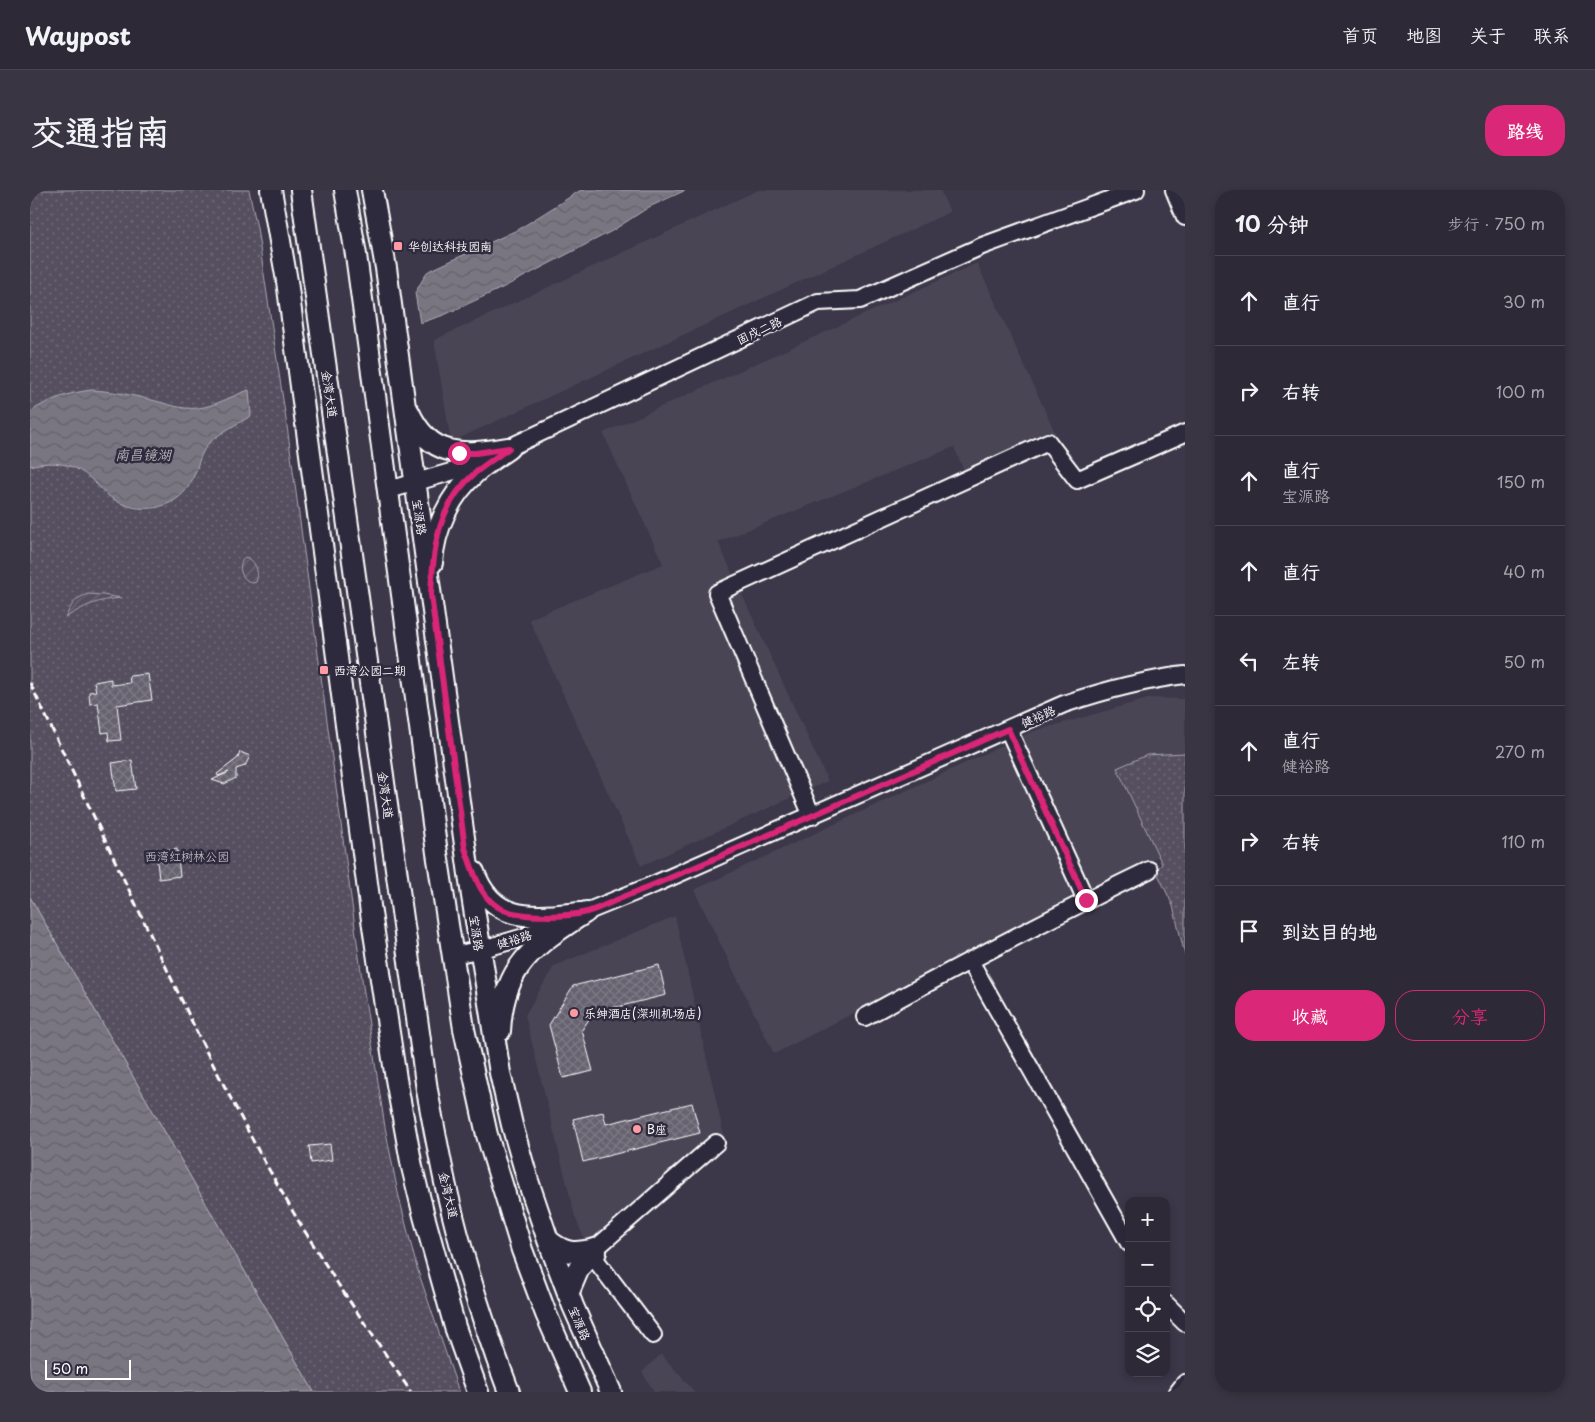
<!DOCTYPE html>
<html lang="zh">
<head>
<meta charset="utf-8">
<style>
	body { margin:0; font-family:"Playpen Sans","LXGW WenKai TC",sans-serif; background:#393542; color:#f1f3f6 }
	.controls { position:absolute; right:15px; bottom:15px; display:grid; overflow:hidden; border-radius:10px; box-shadow:0 2px 8px #0003 }
	.controls button { width:45px; height:45px; display:grid; place-items:center; padding:0; border:0; border-bottom:1px solid #484552; background:#2d2937; color:#f1f3f6; font:25px sans-serif }
	.scale { position:absolute; left:15px; bottom:12px; width:86px; box-sizing:border-box; padding-left:5px; border:2px solid #fff; border-top:0; font-size:14px; line-height:18px; white-space:nowrap; color:#fff; -webkit-text-stroke:4px #2f2a3d; paint-order:stroke }
	.stop { position:absolute; width:15px; height:15px; margin:-11px; border:4px solid #db2777; border-radius:50%; background:#fff }
	.stop.end { background:#db2777; border-color:#fff; box-shadow:0 1px 5px #0008 }
	.list { margin:0; padding:0; list-style:none }
	h2 { display:flex; justify-content:space-between; align-items:center; height:65px; margin:0; padding:0 20px; font-size:21px }
	h2 small { font-size:16px; font-weight:400; color:#a7a6ad }
	.list li { display:grid; grid-template-columns:32px 1fr auto; gap:15px; align-items:center; box-sizing:border-box; height:90px; padding:0 20px; border-top:1px solid #484552 }
	.list b { display:block; font-size:19px; white-space:nowrap }
	.list p { margin:0; font-size:16px; white-space:nowrap; color:#a7a6ad }
	.list em { font-size:16px; font-style:normal; color:#a7a6ad }
	.actions { display:flex; gap:10px; padding:15px 20px }
	.actions a { flex:1; padding:11px 0; border:1px solid #db2777; border-radius:20px; text-align:center; font-size:18px; color:#db2777 }
	.actions .main { background:#db2777; color:#fff }
	.icon { flex:none; width:28px; height:28px; fill:none; stroke:currentColor; stroke-width:2; stroke-linecap:round; stroke-linejoin:round }
	.map { position:relative; flex:none; width:1155px; height:1202px; overflow:hidden; border-radius:20px }
	header { display:flex; align-items:center; gap:30px; box-sizing:border-box; height:70px; padding:0 25px; background:#2d2937; border-bottom:1px solid #484552 }
	header strong { font-size:24px }
	nav { display:flex; gap:28px; margin-inline-start:auto; font-size:18px }
	.intro { display:flex; align-items:center; justify-content:space-between; box-sizing:border-box; height:120px; padding:0 30px }
	h1 { margin:0; font-size:35px }
	.button { padding:12px 22px; border-radius:20px; background:#db2777; color:#fff; font-size:18px; font-weight:700 }
	main { display:flex; gap:30px; padding:0 30px }
	aside { flex:1; background:#2d2937; border-radius:20px; box-shadow:0 2px 8px #0003 }
	.map>svg:first-child { display:block }
	.built { fill:#494455 }
	.park { fill:url(#park-dots); stroke:#aaa8b0 }
	.garden { fill:url(#garden-furrows); stroke:#aaa8b0 }
	.water { fill:url(#water-waves); stroke:#afadb4 }
	.building { fill:url(#building-cross-hatch); stroke:#fff }
	.lines { fill:none; stroke-linecap:round; stroke-linejoin:round }
	.minor-casing { stroke:#fff; stroke-width:20 }
	.major-casing { stroke:#fff; stroke-width:24 }
	.minor { stroke:#2f2a3d; stroke-width:16 }
	.major { stroke:#2f2a3d; stroke-width:20 }
	.rail { stroke:#fff; stroke-width:3; stroke-dasharray:8 4; stroke-linecap:butt }
	.route { stroke:#db2777; stroke-width:6 }
	.poi-dot { fill:#ff9aa2; stroke:#2f2a3d; stroke-width:2 }
	.labels { text-anchor:middle; dominant-baseline:central; stroke-width:5; stroke-linejoin:round; paint-order:stroke }
	.poi-label { font-size:12px; fill:#fff; stroke:#2f2a3d; text-anchor:start }
	.street-label { font-size:12px; fill:#fff; stroke:#2f2a3d }
	.park-label { font-size:12px; fill:#bbb9bf; stroke:#2f2a3d }
	.water-label { font-size:14px; font-style:italic; fill:#b5b4ba; stroke:#2f2a3d }
</style>
</head>
<body>
<header>
<strong>Waypost</strong>
<nav><a>首页</a><a>地图</a><a>关于</a><a>联系</a></nav>
</header>
<div class="intro"><h1>交通指南</h1><a class="button">路线</a></div>
<main>
<div class="map">
<svg width="1155" height="1202" viewBox="0 0 1155 1202">
	<defs>
		<pattern id="park-dots" width="8" height="8" patternUnits="userSpaceOnUse" patternTransform="scale(1.25)"><rect width="8" height="8" fill="#555060"/><path d="M2 2h.1M6 6h.1" fill="none" stroke="#6e6a78" stroke-width="1.8" stroke-linecap="round"/></pattern>
		<pattern id="garden-furrows" width="10" height="10" patternUnits="userSpaceOnUse" patternTransform="scale(1.25)"><rect width="10" height="10" fill="#555060"/><path d="M-1 1l2-2M0 10L10 0M9 11l2-2" fill="none" stroke="#6e6a78"/></pattern>
		<pattern id="water-waves" width="16" height="10" patternUnits="userSpaceOnUse" patternTransform="scale(1.25)"><rect width="16" height="10" fill="#797682"/><path d="M0 5q4-4 8 0t8 0" fill="none" stroke="#626167"/></pattern>
		<pattern id="building-cross-hatch" width="8" height="8" patternUnits="userSpaceOnUse" patternTransform="scale(1.25)"><rect width="8" height="8" fill="#666270"/><path d="M0 0l8 8M0 8l8-8" fill="none" stroke="#7d7a85"/></pattern>
	</defs>
	<rect width="100%" height="100%" fill="#3c3749"/>
	<filter id="ink" filterUnits="userSpaceOnUse"><feTurbulence type="fractalNoise" baseFrequency=".02" numOctaves="2"/><feDisplacementMap in="SourceGraphic" scale="10" xChannelSelector="R" yChannelSelector="G"/><feConvolveMatrix kernelMatrix="1 2 1 2 8 2 1 2 1" color-interpolation-filters="sRGB"/></filter>
	<g filter="url(#ink)">
		<!-- built -->
		<path class="built" d="M728,0H910L920,22L421,252L404,150Z
			M947,73L1032,257L941,298L924,257L688,352L798,591L611,676L499,429L633,374L573,243Z
			M1121,508L1155,509V563L1117,565L1087,579L1128,667L744,864L664,700L1001,542Z
			M645,726L695,950L563,1071L545,1027L495,825L524,776Z
			M631,1164L665,1202H624L612,1182Z"/>
		<!-- park -->
		<path class="park" d="M0,0H219L227,38L257,236L333,796L355,937L368,1003L387,1078L429,1202H284L0,707Z
			M1155,563V765L1143,716L1126,680L1132,674L1087,578L1117,565Z"/>
		<!-- garden -->
		<path class="garden" d="M215,367L220,369C227,375 229,383 226,392L223,393C211,390 206,376 215,367Z
			M58,404L73,405L91,408C68,410 55,415 35,428C41,416 44,408 58,404Z"/>
		<!-- water -->
		<path class="water" d="M551,0H656L619,17L582,41L474,97L414,125L390,133L385,103L397,82L489,39Z
			M61,200C82,201 102,205 122,210C138,214 152,220 168,218C186,216 201,206 219,200L221,226C207,234 191,242 179,253C168,265 168,281 160,294C145,321 107,325 83,309C75,304 70,297 63,291C46,273 23,270 0,276V222C19,209 39,203 61,200Z
			M0,707L284,1202H0Z"/>
		<!-- building -->
		<path class="building" d="M118,484L122,510L87,515L91,550L79,551L78,542L72,543L68,513L60,514L59,502L66,501L64,492L81,489V495L100,493L99,486Z
			M210,562L220,566L215,576L206,579V588L194,594L182,590L199,582L188,586L187,584L208,568Z
			M102,570L106,599L86,601L82,573Z
			M147,659L150,686L129,689L126,662Z
			M629,775L636,805L563,823L552,840L563,881L533,888L519,835L543,796Z
			M662,913L670,943L553,972L543,929L573,922L576,934Z
			M300,954L302,970L281,973L279,956Z"/>
		<g class="lines">
			<!-- minor casing -->
			<g class="minor-casing">
				<path id="minor" d="M1144,0L1155,27
					M359,300L424,281L442,275L788,112L830,110L952,56L1106,0
					M978,539L1056,710
					M782,626L687,403L1018,252L1047,290L1155,243
					M423,765L449,760L494,747L625,694L1034,514C1073,501 1113,490 1155,485
					M940,771L1099,1053
					M835,827C929,776 1023,726 1119,680
					M565,1059L686,953
					M568,1062L565,1069L623,1145
					M1136,1114L1155,1133
					M1148,1202L1155,1193"/>
			</g>
			<!-- major casing -->
			<g class="major-casing">
				<path id="major" d="M241,0L257,91L341,723L366,889L382,977L394,1026L425,1137L448,1202
					M271,0L397,900C403,932 409,965 416,997C432,1067 454,1136 479,1202
					M315,0L326,65L407,663L434,839L457,945L492,1060L516,1124L550,1202
					M342,0L356,78L442,706L470,883L482,935L498,991L518,1050L543,1116L581,1202
					M379,222C400,269 434,265 477,258
					M402,373C404,340 419,306 445,283C455,274 468,266 479,258
					M444,682C463,735 504,727 551,723
					M470,841C473,775 505,755 556,722
					M518,1050C535,1064 544,1064 565,1059
					M538,1104L549,1078L565,1059"/>
			</g>
			<!-- minor -->
			<use href="#minor" class="minor"/>
			<!-- major -->
			<use href="#major" class="major"/>
			<!-- rail -->
			<path class="rail" d="M0,493L176,861L229,962L266,1027L304,1088L381,1202"/>
		</g>
	</g>
	<g class="lines" filter="url(#ink)">
		<!-- route -->
		<path class="route" d="M429,263H446L479,258C468,266 456,274 445,283C407,316 403,358 401,405L435,658C443,680 450,711 474,720C492,728 538,727 557,722C570,718 583,711 596,706C631,692 666,677 700,662C793,621 886,580 978,539L1056,710"/>
	</g>
	<!-- markers -->
	<g class="poi-dot">
		<rect x="363" y="51" width="10" height="10" rx="2.5"/>
		<rect x="289" y="475" width="10" height="10" rx="2.5"/>
		<circle cx="544" cy="823" r="5"/>
		<circle cx="607" cy="939" r="5"/>
	</g>
	<g class="labels">
		<!-- poi labels -->
		<g class="poi-label">
			<text x="378" y="56">华创达科技园南</text>
			<text x="304" y="480">西湾公园二期</text>
			<text x="554" y="823">乐绅酒店(深圳机场店)</text>
			<text x="617" y="939">B座</text>
		</g>
		<!-- street labels -->
		<g class="street-label">
			<text transform="translate(729 140) rotate(-25)">固戍二路</text>
			<text transform="translate(300 204) rotate(82)">金湾大道</text>
			<text transform="translate(390 327) rotate(82)">宝源路</text>
			<text transform="translate(1008 526) rotate(-24)">健裕路</text>
			<text transform="translate(356 605) rotate(82)">金湾大道</text>
			<text transform="translate(447 743) rotate(82)">宝源路</text>
			<text transform="translate(484 749) rotate(-17)">健裕路</text>
			<text transform="translate(419 1005) rotate(77)">金湾大道</text>
			<text transform="translate(550 1133) rotate(67)">宝源路</text>
		</g>
		<!-- park labels -->
		<g class="park-label">
			<text x="157" y="666">西湾红树林公园</text>
		</g>
		<!-- water labels -->
		<g class="water-label">
			<text x="113" y="264">南昌镜湖</text>
		</g>
	</g>
</svg>
<div class="controls">
<button>+</button>
<button>−</button>
<button><svg class="icon" aria-label="locate" viewBox="0 0 24 24"><circle cx="12" cy="12" r="6"/><path d="M12 2v4M12 18v4M2 12h4M18 12h4"/></svg></button>
<button><svg class="icon" aria-label="layers" viewBox="0 0 24 24"><path d="M12 4l9 5-9 5-9-5zM3 14l9 5 9-5"/></svg></button>
</div>
<div class="scale">50 m</div>
<div class="stop" style="left:429px;top:263px"></div>
<div class="stop end" style="left:1056px;top:710px"></div>
</div>
<aside>
<h2>10 分钟<small>步行 · 750 m</small></h2>
<ul class="list">
<li><svg class="icon" aria-label="ahead" viewBox="0 0 24 24"><path d="M12 20V5M6 11l6-6 6 6"/></svg><div><b>直行</b></div><em>30 m</em></li>
<li><svg class="icon" aria-label="right" viewBox="0 0 24 24"><path d="M7 20v-9h11M14 6l5 5-5 5"/></svg><div><b>右转</b></div><em>100 m</em></li>
<li><svg class="icon" aria-label="ahead" viewBox="0 0 24 24"><path d="M12 20V5M6 11l6-6 6 6"/></svg><div><b>直行</b><p>宝源路</p></div><em>150 m</em></li>
<li><svg class="icon" aria-label="ahead" viewBox="0 0 24 24"><path d="M12 20V5M6 11l6-6 6 6"/></svg><div><b>直行</b></div><em>40 m</em></li>
<li><svg class="icon" aria-label="left" viewBox="0 0 24 24"><path d="M17 20v-9H6M10 6l-5 5 5 5"/></svg><div><b>左转</b></div><em>50 m</em></li>
<li><svg class="icon" aria-label="ahead" viewBox="0 0 24 24"><path d="M12 20V5M6 11l6-6 6 6"/></svg><div><b>直行</b><p>健裕路</p></div><em>270 m</em></li>
<li><svg class="icon" aria-label="right" viewBox="0 0 24 24"><path d="M7 20v-9h11M14 6l5 5-5 5"/></svg><div><b>右转</b></div><em>110 m</em></li>
<li><svg class="icon" aria-label="arrive" viewBox="0 0 24 24"><path d="M6 21V4h12l-3 4 3 4H6"/></svg><div><b>到达目的地</b></div></li>
</ul>
<div class="actions"><a class="main">收藏</a><a>分享</a></div>
</aside>
</main>
</body>
</html>
